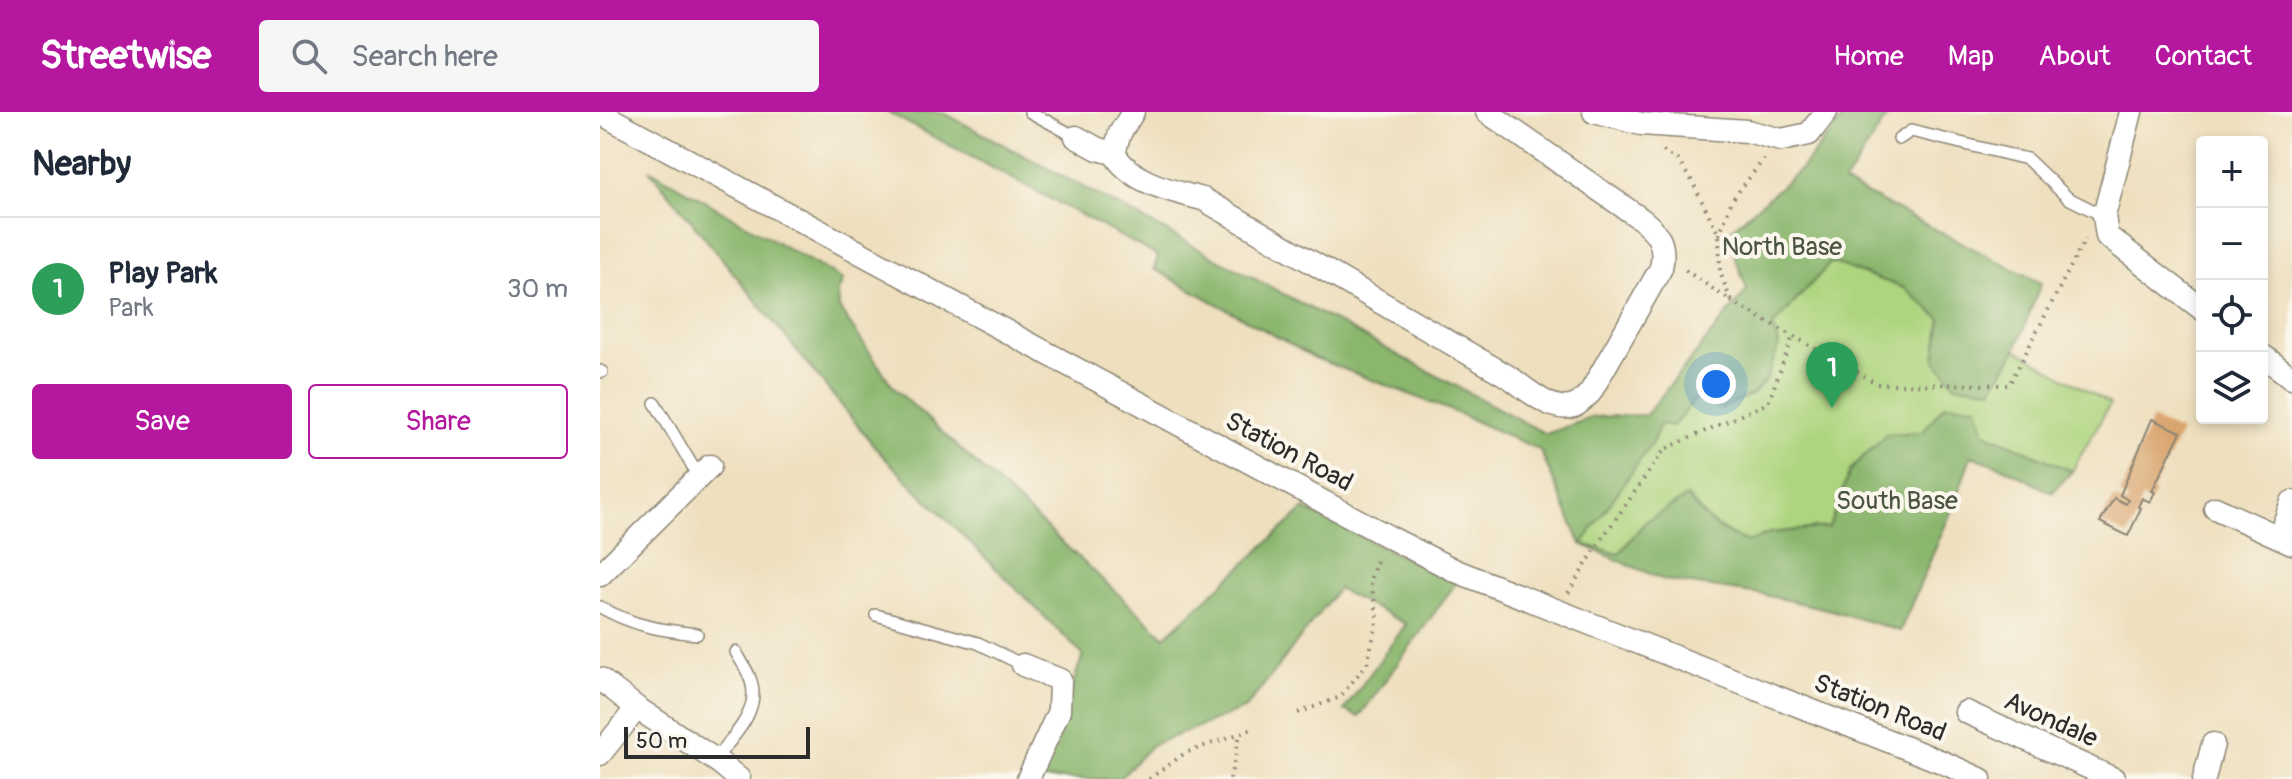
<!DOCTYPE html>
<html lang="en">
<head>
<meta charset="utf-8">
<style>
	body { margin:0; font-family:Pangolin,sans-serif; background:#f6f6f7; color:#1f2937 }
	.controls { position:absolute; right:24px; top:24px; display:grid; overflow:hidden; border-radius:8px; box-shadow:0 4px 12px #0003 }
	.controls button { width:72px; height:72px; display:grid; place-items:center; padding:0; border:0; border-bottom:2px solid #e0e1e3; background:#fff; color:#1f2937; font:40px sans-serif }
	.scale { position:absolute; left:24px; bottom:20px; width:186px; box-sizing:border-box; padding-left:8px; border:4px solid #2b2b2b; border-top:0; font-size:22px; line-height:28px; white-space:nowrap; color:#2b2b2b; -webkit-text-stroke:6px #fbf7ec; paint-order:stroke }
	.you { position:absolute; left:1116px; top:272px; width:28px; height:28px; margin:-20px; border:6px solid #fff; border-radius:50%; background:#1a73e8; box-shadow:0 0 0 12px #1a73e833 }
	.badge { display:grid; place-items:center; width:52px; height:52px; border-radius:50%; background:#b5179e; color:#fff; font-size:26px; font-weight:700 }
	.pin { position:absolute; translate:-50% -66px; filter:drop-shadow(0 2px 4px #0008) }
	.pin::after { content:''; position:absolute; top:42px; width:28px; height:24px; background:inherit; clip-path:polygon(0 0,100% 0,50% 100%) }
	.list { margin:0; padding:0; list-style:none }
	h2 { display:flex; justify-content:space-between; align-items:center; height:104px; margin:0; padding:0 32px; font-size:34px }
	h2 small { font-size:26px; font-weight:400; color:#747a83 }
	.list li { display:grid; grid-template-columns:52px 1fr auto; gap:24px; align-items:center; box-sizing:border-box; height:144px; padding:0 32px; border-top:2px solid #e0e1e3 }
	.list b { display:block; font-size:30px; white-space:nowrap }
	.list p { margin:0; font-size:26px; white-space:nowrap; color:#747a83 }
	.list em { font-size:26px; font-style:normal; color:#747a83 }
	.actions { display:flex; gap:16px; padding:24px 32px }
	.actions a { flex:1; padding:18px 0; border:2px solid #b5179e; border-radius:8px; text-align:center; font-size:28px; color:#b5179e }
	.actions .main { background:#b5179e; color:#fff }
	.icon { flex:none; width:44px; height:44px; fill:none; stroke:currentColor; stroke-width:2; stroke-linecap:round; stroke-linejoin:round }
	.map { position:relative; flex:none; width:1692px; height:667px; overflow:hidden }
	header { display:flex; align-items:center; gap:48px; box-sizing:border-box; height:112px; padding:0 40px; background:#b5179e; color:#fff }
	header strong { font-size:38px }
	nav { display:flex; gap:44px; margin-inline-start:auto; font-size:28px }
	.search { width:560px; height:72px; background:#f6f6f7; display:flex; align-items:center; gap:20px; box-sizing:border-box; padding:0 28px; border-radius:8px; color:#747a83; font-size:30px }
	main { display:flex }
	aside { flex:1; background:#fff }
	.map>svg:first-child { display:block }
	.green { fill:#add47e; stroke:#6c8054; stroke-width:2 }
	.forest { fill:#8ab66d; stroke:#5a704c; stroke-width:2 }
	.building { fill:#d9a46d }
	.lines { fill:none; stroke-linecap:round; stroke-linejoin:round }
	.lane-casing { stroke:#8c8574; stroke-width:14 }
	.street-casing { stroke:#8c8574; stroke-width:25 }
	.path { stroke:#8c8574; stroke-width:4; stroke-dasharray:2 6; stroke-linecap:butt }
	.lane { stroke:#fff; stroke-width:11 }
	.street { stroke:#fff; stroke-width:22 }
	.labels { text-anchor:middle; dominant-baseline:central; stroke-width:8; stroke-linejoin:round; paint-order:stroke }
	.park-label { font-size:26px; fill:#4c5540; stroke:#fbf7ec }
	.street-label { font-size:26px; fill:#2b2b2b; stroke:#fbf7ec }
</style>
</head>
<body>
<header>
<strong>Streetwise</strong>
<div class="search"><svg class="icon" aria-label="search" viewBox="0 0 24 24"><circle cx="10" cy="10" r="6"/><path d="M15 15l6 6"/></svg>Search here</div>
<nav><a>Home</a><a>Map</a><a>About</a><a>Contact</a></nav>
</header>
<main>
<aside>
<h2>Nearby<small></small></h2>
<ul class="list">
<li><span class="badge" style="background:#2e9e5b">1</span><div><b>Play Park</b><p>Park</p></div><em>30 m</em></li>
</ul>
<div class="actions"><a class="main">Save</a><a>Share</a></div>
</aside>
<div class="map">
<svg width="1692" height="667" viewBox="0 0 1692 667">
	<rect width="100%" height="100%" fill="#fbf7ec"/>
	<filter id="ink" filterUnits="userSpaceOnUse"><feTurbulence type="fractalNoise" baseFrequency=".0125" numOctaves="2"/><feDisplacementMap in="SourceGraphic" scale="16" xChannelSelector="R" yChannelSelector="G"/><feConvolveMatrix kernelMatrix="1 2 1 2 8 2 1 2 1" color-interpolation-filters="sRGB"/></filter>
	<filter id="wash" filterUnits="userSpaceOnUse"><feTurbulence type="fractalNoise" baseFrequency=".006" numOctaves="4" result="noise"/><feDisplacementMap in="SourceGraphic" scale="32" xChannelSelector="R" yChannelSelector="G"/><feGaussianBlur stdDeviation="1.8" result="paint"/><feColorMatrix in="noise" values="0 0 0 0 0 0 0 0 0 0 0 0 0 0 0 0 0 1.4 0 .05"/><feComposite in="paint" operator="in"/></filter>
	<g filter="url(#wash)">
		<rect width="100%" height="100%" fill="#eedfbe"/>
		<!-- green -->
		<path class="green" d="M1231,150L1304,176L1341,207L1335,247L1392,277L1416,237L1510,292L1472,359L1385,321L1322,320L1286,322L1250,358L1229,415L1170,421L1148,430C1118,419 1108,409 1087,385L1045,410L1019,442L981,432L1053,329L1060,311L1073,314L1098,284L1153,282L1167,266L1179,233L1172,215Z"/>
		<!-- forest -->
		<path class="forest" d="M287,0H342L946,322L993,305L1046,303L1147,178L1127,121L1202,56L1247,0H1290L1244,71L1441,171L1416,237L1392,277L1355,273L1335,247L1341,207L1304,176L1231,150L1172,215L1179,232L1167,266L1153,282L1120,297L1098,284L1073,314L1060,312L1053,329L982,432L1019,442L1045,410L1087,385C1108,409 1117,419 1148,430L1170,421L1229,415L1250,359L1286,322L1322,320L1345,292L1377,294L1385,321L1472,359L1452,381L1403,355L1371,344L1354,393L1300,519L1231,498L1160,482L1064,468L981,432L940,338L850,298L715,246L554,157L558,144Z
			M49,57L243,168L238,180L239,196L294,276L565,525L704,397L856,471L759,605L744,598L806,512L738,477L646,596L552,633L519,667H439L483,543L280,341Z"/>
		<g id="blocks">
			<!-- building -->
			<path class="building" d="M1552,307L1581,320L1552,379L1555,380L1550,390L1542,386L1538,395L1541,396L1528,424L1500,410L1514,386L1526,392L1528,388L1520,383Z"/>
		</g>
	</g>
	<g filter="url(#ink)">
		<use href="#blocks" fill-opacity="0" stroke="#8c8574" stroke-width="2"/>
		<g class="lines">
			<!-- lane casing -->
			<g class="lane-casing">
				<path id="lane" d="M430,0L476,25
					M1299,27L1311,19L1427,47L1468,86L1504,104
					M0,259L2,260
					M55,291L99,365
					M0,495C34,514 59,518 97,522
					M276,503L378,531L423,553
					M115,647C132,626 161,599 151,569C148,559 141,549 136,540"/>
			</g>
			<!-- street casing -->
			<g class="street-casing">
				<path id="street" d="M533,0L520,21L514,41C531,71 572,79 603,87L909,265C926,276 952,302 974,294C980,292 985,285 990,281L1061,156C1066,133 1059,121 1041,107L887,0
					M994,0L1041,12L1147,19L1181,28L1209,22L1226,0
					M1531,0L1504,104L1507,124L1602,197
					M0,1L787,424L856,459L1342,650L1380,667
					M476,25L498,37L514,41
					M1662,243L1692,266
					M1615,396L1692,431
					M1679,425L1692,390
					M0,463L110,354
					M423,553L460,568L459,599L428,667
					M0,567L37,596L120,651L139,667
					M1366,600L1514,667
					M0,642L37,596
					M1604,667L1613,632"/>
			</g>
			<!-- path -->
			<path class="path" d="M1063,39L1077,48L1092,69L1119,123L1120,160L1131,189L1085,158
				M1119,123L1132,88L1164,47
				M1131,189L1278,272L1409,273L1485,127
				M968,481L1003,425L1065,337L1168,291L1193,224
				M698,601L740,585L767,552L778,506L770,468L778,446
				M37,632L58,640
				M549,667L585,641L652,617
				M630,667L640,622"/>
			<!-- lane -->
			<use href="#lane" class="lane"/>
			<!-- street -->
			<use href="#street" class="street"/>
		</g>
	</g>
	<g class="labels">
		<!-- park labels -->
		<g class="park-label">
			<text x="1182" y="135">North Base</text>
			<text x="1297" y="389">South Base</text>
		</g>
		<!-- street labels -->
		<g class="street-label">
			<text transform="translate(689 340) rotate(28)">Station Road</text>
			<text transform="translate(1280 596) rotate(22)">Station Road</text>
			<text transform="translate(1451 608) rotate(24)">Avondale</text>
		</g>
	</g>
</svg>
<div class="controls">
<button>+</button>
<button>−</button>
<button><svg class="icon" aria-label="locate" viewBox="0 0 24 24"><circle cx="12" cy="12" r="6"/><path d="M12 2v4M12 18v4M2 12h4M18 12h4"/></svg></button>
<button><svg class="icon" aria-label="layers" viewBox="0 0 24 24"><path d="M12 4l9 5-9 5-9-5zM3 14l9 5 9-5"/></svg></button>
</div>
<div class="scale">50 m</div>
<div class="you"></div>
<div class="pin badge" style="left:1232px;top:296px;background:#2e9e5b">1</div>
</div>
</main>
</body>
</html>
